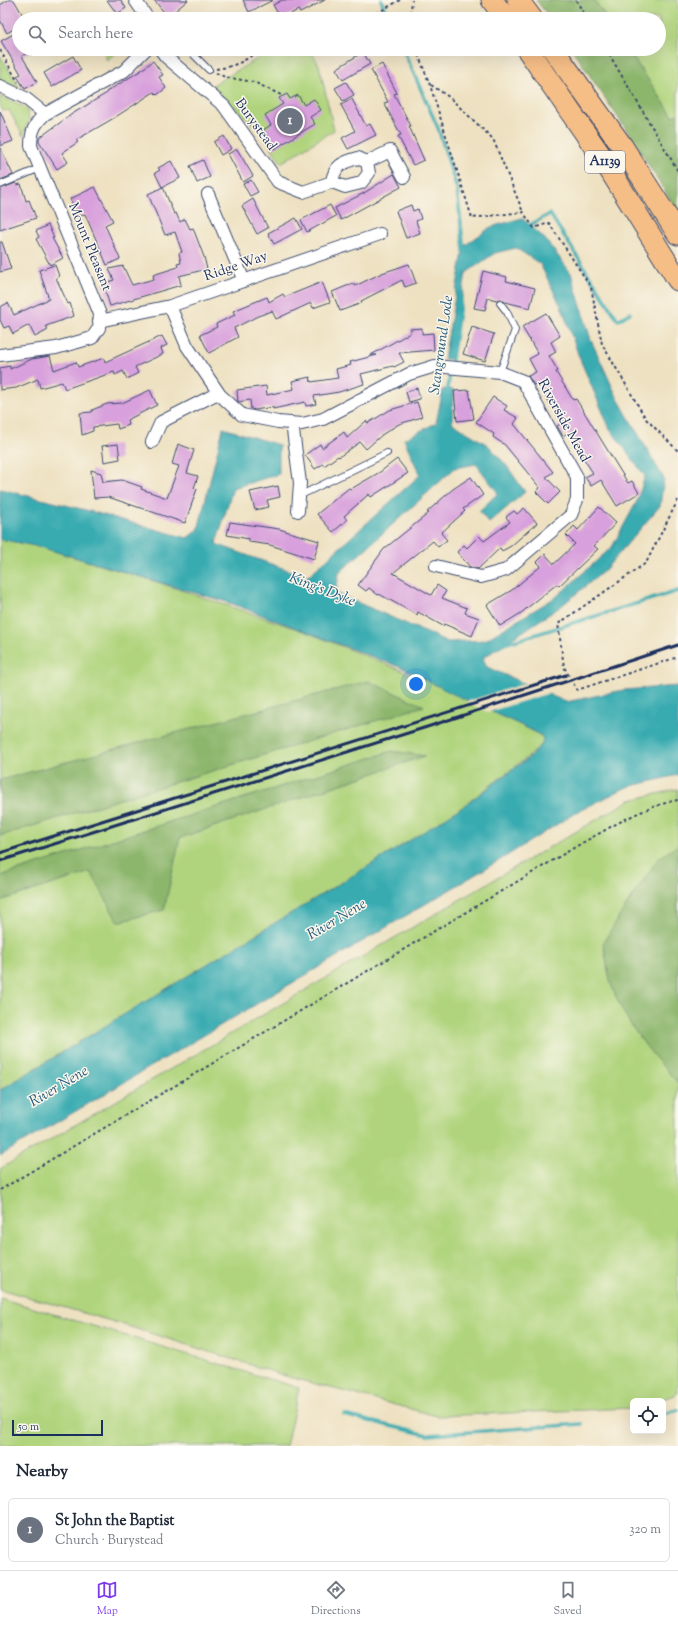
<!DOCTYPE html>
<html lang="en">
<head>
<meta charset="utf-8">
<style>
	body { margin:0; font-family:"Sorts Mill Goudy",serif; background:#f2f2f3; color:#1f2937 }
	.controls { position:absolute; right:12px; bottom:12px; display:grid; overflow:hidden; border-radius:6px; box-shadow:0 4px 16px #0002 }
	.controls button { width:36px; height:36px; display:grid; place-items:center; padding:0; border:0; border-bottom:1px solid #e0e1e3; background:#fff; color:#1f2937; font:20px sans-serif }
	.scale { position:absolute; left:12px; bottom:10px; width:91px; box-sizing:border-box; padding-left:4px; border:2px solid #1b2f5e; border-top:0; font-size:11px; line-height:14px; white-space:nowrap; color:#1b2f5e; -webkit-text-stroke:3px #fbf7ec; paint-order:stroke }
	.you { position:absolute; left:416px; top:684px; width:14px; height:14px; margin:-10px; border:3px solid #fff; border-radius:50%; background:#1a73e8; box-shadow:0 0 0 6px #1a73e833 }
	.badge { display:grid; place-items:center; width:26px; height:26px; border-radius:50%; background:#7c3aed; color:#fff; font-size:13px; font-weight:700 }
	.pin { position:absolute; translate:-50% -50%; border:2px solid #fff; box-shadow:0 1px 4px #0006 }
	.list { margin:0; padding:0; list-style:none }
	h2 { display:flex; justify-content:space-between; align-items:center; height:52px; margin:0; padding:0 16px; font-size:17px }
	h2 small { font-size:13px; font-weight:400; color:#747a83 }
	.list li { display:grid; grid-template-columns:26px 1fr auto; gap:12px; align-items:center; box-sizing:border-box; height:64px; margin:0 8px 8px; padding:0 8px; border:1px solid #e0e1e3; border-radius:6px }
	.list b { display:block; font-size:15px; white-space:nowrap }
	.list p { margin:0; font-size:13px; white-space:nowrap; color:#747a83 }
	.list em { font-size:13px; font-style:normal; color:#747a83 }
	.icon { flex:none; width:22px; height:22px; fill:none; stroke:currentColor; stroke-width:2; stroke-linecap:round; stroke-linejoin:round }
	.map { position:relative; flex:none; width:678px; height:1446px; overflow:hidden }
	.search { position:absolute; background:#fff; box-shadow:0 4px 16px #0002; left:12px; right:12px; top:12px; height:44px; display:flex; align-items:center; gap:10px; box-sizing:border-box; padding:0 14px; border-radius:22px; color:#747a83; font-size:15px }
	.sheet { height:124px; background:#fff }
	nav { display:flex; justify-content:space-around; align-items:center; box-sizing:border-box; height:56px; border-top:1px solid #e0e1e3; background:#fff; font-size:11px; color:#747a83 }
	nav a { display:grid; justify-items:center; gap:2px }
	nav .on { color:#7c3aed }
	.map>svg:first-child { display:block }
	.green { fill:#b0d47d; stroke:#66826e }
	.forest { fill:#8cb66c; stroke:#547265 }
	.water { fill:#39abb1; stroke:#2a6d88 }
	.pier { fill:#eee1c1 }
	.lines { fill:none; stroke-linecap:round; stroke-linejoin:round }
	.stream { stroke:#39abb1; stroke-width:3.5 }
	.building { fill:#d8a0dc }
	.service-casing { stroke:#3b4a6d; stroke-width:8 }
	.minor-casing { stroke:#3b4a6d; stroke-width:14 }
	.trunk-casing { stroke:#3b4a6d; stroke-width:23 }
	.path { stroke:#3b4a6d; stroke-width:2; stroke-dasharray:3 3; stroke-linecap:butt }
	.service { stroke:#fff; stroke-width:6 }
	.minor { stroke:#fff; stroke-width:12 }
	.trunk { stroke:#f6be87; stroke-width:21 }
	.rail { stroke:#1b2f5e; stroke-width:3 }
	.labels { text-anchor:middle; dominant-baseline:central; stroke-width:3; stroke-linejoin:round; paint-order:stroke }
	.shield { fill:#fbf7ec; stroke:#5e6b89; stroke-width:1 }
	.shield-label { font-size:13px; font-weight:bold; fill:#1b2f5e }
	.street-label { font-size:14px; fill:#1b2f5e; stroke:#fbf7ec }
	.water-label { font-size:15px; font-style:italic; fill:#265a7b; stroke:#fbf7ec }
</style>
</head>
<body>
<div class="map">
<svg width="678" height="1446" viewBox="0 0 678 1446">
	<rect width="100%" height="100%" fill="#fbf7ec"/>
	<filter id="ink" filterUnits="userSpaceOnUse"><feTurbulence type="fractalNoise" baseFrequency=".025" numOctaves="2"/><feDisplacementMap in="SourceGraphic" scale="8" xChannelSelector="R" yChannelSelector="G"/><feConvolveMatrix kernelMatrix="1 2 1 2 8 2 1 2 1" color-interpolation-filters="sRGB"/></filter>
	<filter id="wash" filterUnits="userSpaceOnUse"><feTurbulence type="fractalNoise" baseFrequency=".012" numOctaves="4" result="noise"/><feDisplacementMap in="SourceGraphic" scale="16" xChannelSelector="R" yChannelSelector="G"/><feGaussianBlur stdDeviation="0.9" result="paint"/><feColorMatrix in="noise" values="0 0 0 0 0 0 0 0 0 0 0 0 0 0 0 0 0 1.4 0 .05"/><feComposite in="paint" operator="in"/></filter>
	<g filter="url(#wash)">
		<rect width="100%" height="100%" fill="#eee1c1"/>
		<!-- green -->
		<path class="green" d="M594,0H678V114L673,116L627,49H659V19H607Z
			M102,49H120L107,60Z
			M310,49L319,65L334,130L281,163L261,131L211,86L272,50Z
			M0,55L20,88L0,80Z
			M0,96L17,103L27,109L29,120L23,136L9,110L3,111L0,106Z
			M0,539L40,547L157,582L306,632L428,681L535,732L543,738L542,744L529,756L461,808L390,853L0,1090Z
			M678,789V1393L659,1401H633V1408L437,1416L289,1377L118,1323L0,1289V1169L630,800Z
			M0,1298L299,1388L286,1446H0Z"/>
		<!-- forest -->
		<path class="forest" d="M536,0H594L607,19H551Z
			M572,49H627L673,116L678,114V212L628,132Z
			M368,681L424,706L0,836V780Z
			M392,751L425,756L180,838L164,910L118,922L91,872L0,901V876Z
			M678,845V1083C651,1054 621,1019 610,980C607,968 606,955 603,943L624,909L658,859Z"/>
		<!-- water -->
		<path class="water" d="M522,218L545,239L571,273L591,340L617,397L664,479L660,506L604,571L560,607L483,658L487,667L566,702L623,690L678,686V775L627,787L577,812L500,860L0,1156V1090L390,853L461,808L530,757L542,744L543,738L539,734L525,727L451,693L405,669L230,603L40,547L0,539V489L86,510L187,538L198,530L223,428L279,445V474L233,488L216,544L307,577L420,475L404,439L436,423L443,389L453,390L452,423L488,445L507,466L525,492L489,523L479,511L498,493L476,464L455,468L339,573L336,593L448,642L485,640L556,597L612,547L637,501L645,476L610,429L579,357L562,308L540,264L516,248L495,253L466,273L452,359H444L464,246L491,227Z"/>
		<!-- pier -->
		<path class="pier" d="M527,683L549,693L488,712L466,702Z"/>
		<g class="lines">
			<!-- stream -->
			<path class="stream" d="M381,0L389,19
				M403,49L438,128L457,189L464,251
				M530,225L550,214L618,320L630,313
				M447,394L461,297
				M504,644L678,591
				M663,1414L678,1410
				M344,1415L428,1435L582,1424"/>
		</g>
		<g id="blocks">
			<!-- building -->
			<path class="building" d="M8,0H14L25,19H19V26L7,33L0,20V5Z
				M107,0H121L126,8L117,14Z
				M154,0H188L168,17Z
				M243,0H273L249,12Z
				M282,0H325L300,13L298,10L281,19L273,5Z
				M15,33L19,39V49H34L22,56L37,82L25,89L17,76L21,74L1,41Z
				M363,52L370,64L343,80L336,69Z
				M73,56L81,70L52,87L44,73Z
				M153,61L163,75L159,77L166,88L157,95L154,92L114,118L76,140L78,142L62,153L68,162L57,169L39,141V138L72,114L107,93L106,92L140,71Z
				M382,64L397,93L394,94L411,126H409L424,160L413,165L398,136L401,135L384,103L388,102L371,70Z
				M346,82L354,95L343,101L335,88Z
				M287,94L290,99L298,95L304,105L314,99L321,110L310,117L315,124L274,149L263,130L271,125L265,115L283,104L279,98Z
				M352,99L366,126L370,124L376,135L348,149L342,138L355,131L341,105Z
				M0,111L13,141L0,146Z
				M224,136L231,149L221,155L214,142Z
				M0,147L13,175L0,180Z
				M237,149L253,176L243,182L228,154Z
				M203,160L210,177L197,183L190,166Z
				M171,161L180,178L162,187L155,173L160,170L158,168Z
				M394,174L401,187L341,220L335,208L364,193Z
				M251,180L258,192L250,196L243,184Z
				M16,183L17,185L21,184L26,201L29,200L36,218L0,230V189Z
				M95,187L113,221L105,225L120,259L107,265L85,214L79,217L70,199Z
				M163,187L174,214L176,213L180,222L185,219L190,229L193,228L204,257L207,269L179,276L181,285L110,306L103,284L114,280L109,269L123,266L132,285L154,279L153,275L178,267L177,264L181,263L179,253L182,252L175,232L165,235L148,194Z
				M253,199L268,228L257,234L242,206Z
				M330,205L336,216L307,232L301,220Z
				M411,205L413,211L418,209L421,219L416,221L420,233L406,238L396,211Z
				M296,218L302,229L274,244L268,233Z
				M48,225L54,238H52L63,258L50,265L36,239L39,237L36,231Z
				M0,242H2L11,269L0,272Z
				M409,264L416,283L405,287L402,280L361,301L362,303L340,311L332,292L354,283L355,286L382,273Z
				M55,265L59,276L56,278L68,304L70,303L74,316L46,326L48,330L35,337L29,325L13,334L9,326L4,328L0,320V307L8,303L14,315L49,299L39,270Z
				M483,271L507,277L506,281L535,288L530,308L505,302L501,299L497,300L488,298L485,310L474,308Z
				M322,282L330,302L313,308L311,303L276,319L272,311L258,316L234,328L238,337L209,353L200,335L217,327L216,324L235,315L233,311L267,297L269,302L283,294L285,297Z
				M546,313L560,336L551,342L556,352L549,356L558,371L556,372L573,400L576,399L621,472L628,483L632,481L639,493L617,506L601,480L591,486L585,477L593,473L567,433L563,436L557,426L562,423L537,383L534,385L528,376L536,372L529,359L538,354L522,327Z
				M472,327L494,334L485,361L463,354Z
				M422,328V334L433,333L434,350L399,353L404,362L394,367L393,366L361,374L364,384L339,392L314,396L316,404L306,406L305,402L273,409V407L255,410L251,409L250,400L238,402L237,390L266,386L267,395L294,389L292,381L310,377L311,382L338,378L336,369L351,365L350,362L377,355H371L410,333V329Z
				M162,336L167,345L161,348L163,354L135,367L138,373L127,379L123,371L115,375L114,372L65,389L62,382L40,388L38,379L16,388L0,390V368L10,366V369L32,359L50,356L54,370L76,362L78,367L104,358L105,362Z
				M417,388L420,399L409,402L406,392Z
				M150,390L157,405L127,420L129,425L118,429L117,424L93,427V431L82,435L80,413L92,412V410L107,404L122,403Z
				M469,390L474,419L457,421L454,391Z
				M493,397L507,406L504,410L518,418L514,424L553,472L546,477L560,492L548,504L536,492L540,488L505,445L493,437L494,434L476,422Z
				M417,402L422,417L399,424L383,434L366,449L360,442L339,457L338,456L324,466L323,464L315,469L305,455L320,444L322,448L344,432L347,438L366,421L368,423L390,410Z
				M118,444L120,459L104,462L102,446Z
				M178,444L194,450L187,473L198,476L194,488L197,489L185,523L108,497L94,498L91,470L101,473L103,482L122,480L142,487L141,489L167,498L179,466L172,464Z
				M397,459L408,473L371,497L369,494L344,516L347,520L333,532L317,514L349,488L351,489L380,472Z
				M471,477L483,495L463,509L465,511L441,533L447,540L438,547L433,541L393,573L431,595L437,585L446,591L442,598L467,608L465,613L479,618L472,636L444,624L443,626L418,612L417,615L379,594L378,595L369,588L366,591L358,585L384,549L429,513L427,512L453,489Z
				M278,486L280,497L267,500L269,507L255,510L250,492Z
				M599,507L616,523L594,546L598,549L559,586L557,584L521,613L500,626L487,605L512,590L541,566L537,562L545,554L554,564L575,544L566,535L574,526L578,530Z
				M524,508L537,523L511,546L502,551L500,548L478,569L470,567L457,552L464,545L467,548L479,536L484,541L510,522L506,517L514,511L517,514Z
				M230,522L279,529L319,541L314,559L270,545L249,542V539L227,535Z"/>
		</g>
	</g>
	<g filter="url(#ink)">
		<use href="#blocks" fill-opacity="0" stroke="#3b4a6d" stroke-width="1"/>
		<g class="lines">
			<!-- service casing -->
			<g class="service-casing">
				<path id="service" d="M188,49L209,70
					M0,185L40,168
					M500,303L507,312L515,330L500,372
					M299,496L387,453"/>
			</g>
			<!-- minor casing -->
			<g class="minor-casing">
				<path id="minor" d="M135,0L148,19
					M160,49L166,57L224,106L278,182L303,192L332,182L345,187L361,183L369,173L367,162L358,158C343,162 334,166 332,182
					M0,86L25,98L45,114
					M367,162L390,151L404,177
					M208,194L244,281
					M170,306L187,346L220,395L242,415L278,422L302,424L323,419L409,374L435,366L500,372L523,381L577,477V500L571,515L506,570L481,577L436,566
					M99,321L170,306L380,234
					M0,355L56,348L92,338L99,328L100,314L31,146C31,132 34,124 45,114L124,71L146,49
					M292,423L300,483L298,511
					M152,442L161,422L218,393"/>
			</g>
			<!-- trunk casing -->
			<g class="trunk-casing">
				<path id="trunk" d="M492,0L506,19
					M518,0L532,19
					M527,49L603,159L678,280
					M553,49L622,146L678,234"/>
			</g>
			<!-- path -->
			<path class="path" d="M576,0L587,19
				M360,19L372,16L400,0
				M410,19L412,0
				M416,49L430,85L472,218L523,212L534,228L549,223L591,287L602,344L646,419L678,451
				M606,49L678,171
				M0,50L18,82
				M216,69C233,67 247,61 259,49
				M216,73L225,77L254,82L283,96
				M431,85L449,97L493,139L523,212
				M678,500L646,563L558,624L564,667L577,690L678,657
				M0,1190L577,846C609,828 642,807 678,800"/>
			<!-- service -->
			<use href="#service" class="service"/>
			<!-- minor -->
			<use href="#minor" class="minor"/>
			<!-- trunk -->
			<use href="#trunk" class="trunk"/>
			<!-- rail -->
			<path class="rail" d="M0,853L566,675
				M0,861L427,727L678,645"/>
		</g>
	</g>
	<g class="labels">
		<!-- shield labels -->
		<rect class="shield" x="585" y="151" width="40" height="22" rx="3"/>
		<g class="shield-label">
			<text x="605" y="162">A1139</text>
		</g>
		<!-- street labels -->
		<g class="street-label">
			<text transform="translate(255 125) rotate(54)">Burystead</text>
			<text transform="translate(89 247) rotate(68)">Mount Pleasant</text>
			<text transform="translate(236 267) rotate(-19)">Ridge Way</text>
			<text transform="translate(563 421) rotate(61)">Riverside Mead</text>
		</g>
		<!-- water labels -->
		<g class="water-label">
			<text transform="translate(442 345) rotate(-82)">Stanground Lode</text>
			<text transform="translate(322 590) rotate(21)">King's Dyke</text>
			<text transform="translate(337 920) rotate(-31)">River Nene</text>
			<text transform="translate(59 1087) rotate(-31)">River Nene</text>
		</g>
	</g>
</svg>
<div class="controls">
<button><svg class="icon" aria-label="locate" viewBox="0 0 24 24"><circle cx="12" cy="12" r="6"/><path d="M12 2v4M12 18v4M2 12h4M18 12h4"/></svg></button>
</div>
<div class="scale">50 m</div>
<div class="you"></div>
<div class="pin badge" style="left:290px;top:121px;background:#6b7280">1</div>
<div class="search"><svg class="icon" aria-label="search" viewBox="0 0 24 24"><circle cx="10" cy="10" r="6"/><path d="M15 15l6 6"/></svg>Search here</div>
</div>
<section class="sheet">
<h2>Nearby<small></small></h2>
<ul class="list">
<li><span class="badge" style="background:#6b7280">1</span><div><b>St John the Baptist</b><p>Church · Burystead</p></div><em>320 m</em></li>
</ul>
</section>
<nav>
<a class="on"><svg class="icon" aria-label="map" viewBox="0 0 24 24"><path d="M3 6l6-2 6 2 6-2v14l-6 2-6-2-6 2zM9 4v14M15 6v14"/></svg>Map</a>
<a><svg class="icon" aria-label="directions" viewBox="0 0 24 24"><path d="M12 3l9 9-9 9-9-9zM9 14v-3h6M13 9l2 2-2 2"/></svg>Directions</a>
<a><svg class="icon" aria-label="saved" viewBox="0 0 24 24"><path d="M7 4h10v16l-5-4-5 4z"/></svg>Saved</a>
</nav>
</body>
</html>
